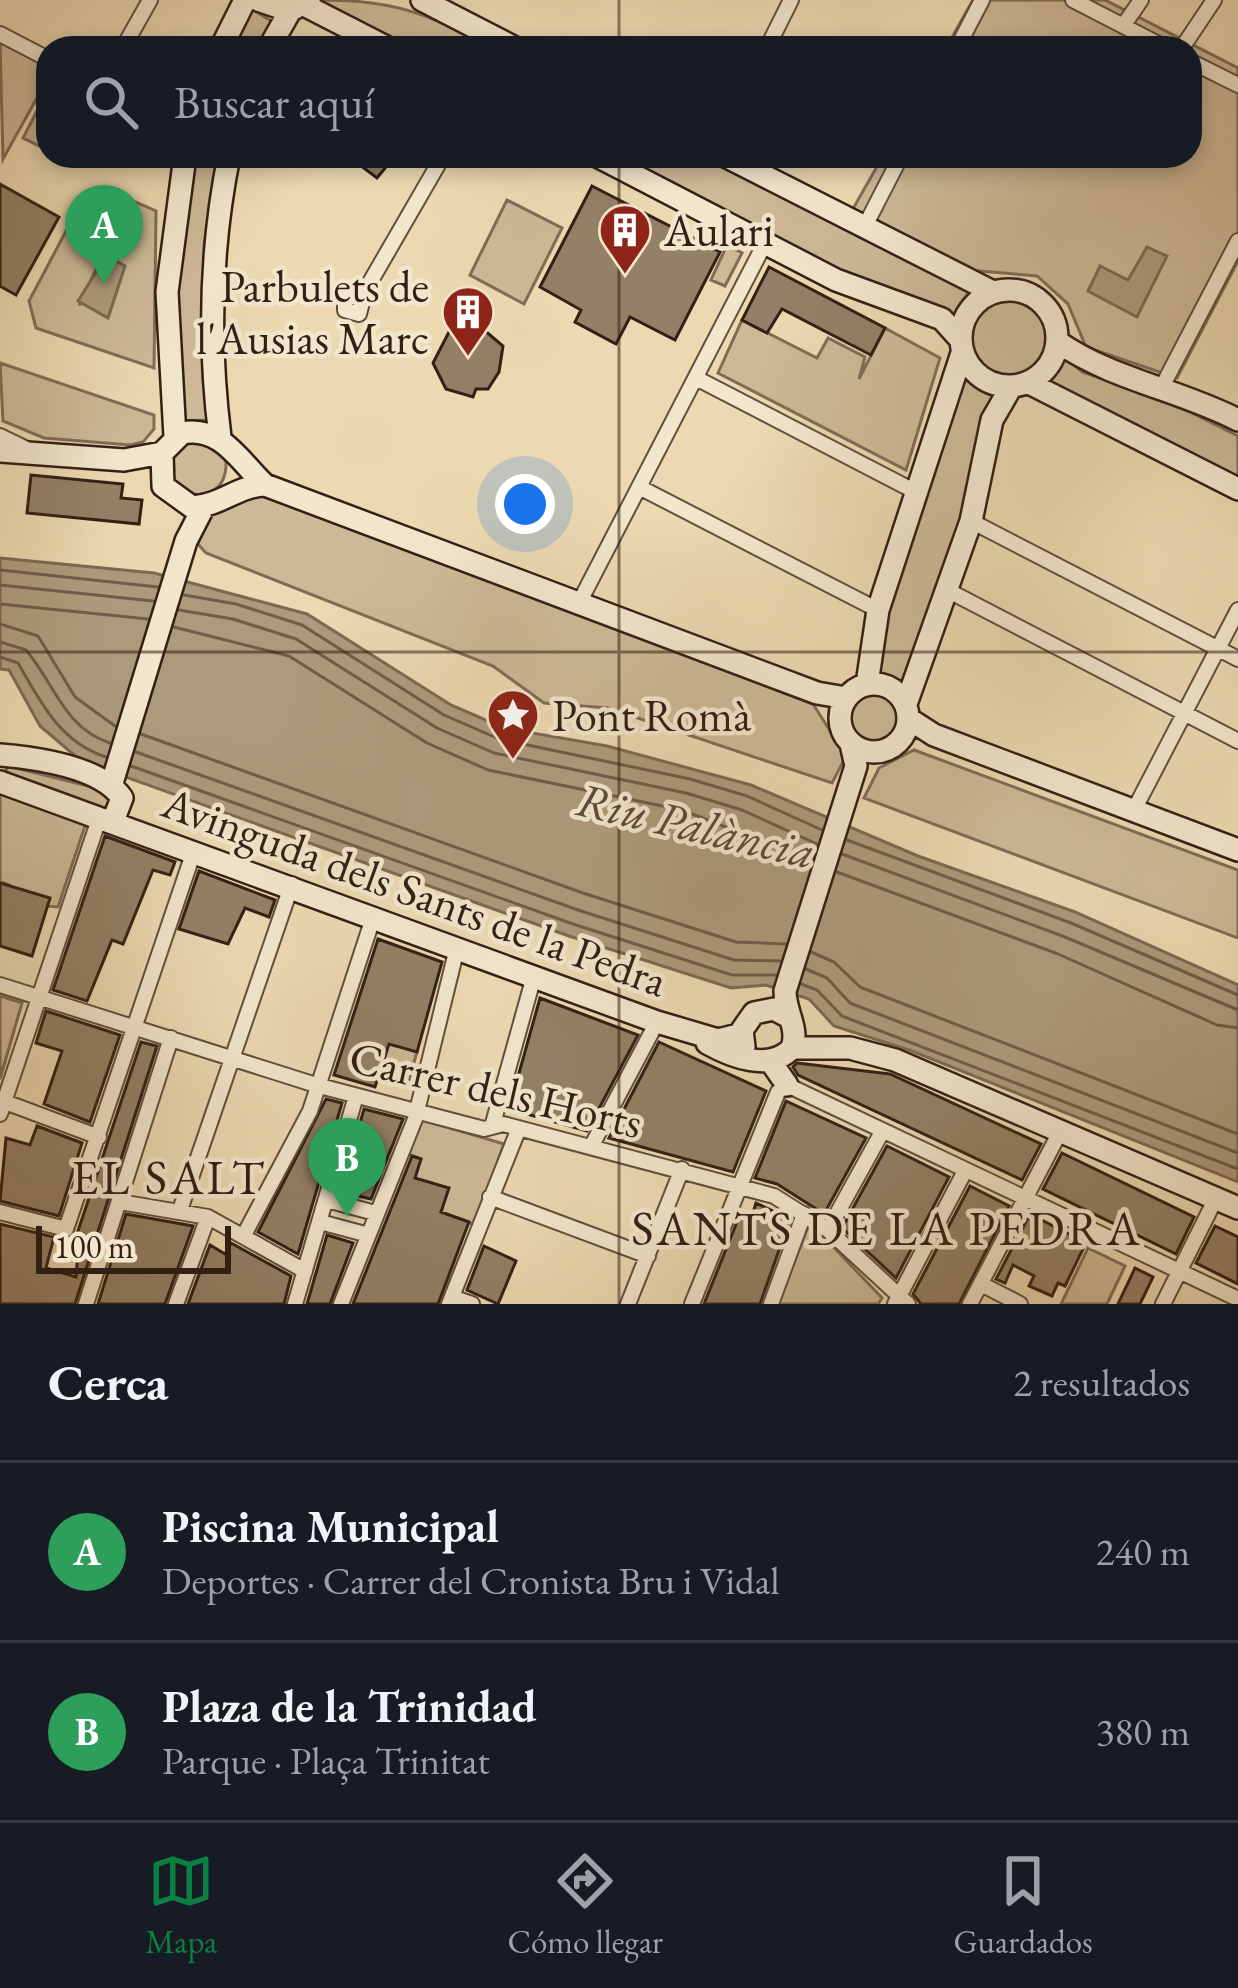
<!DOCTYPE html>
<html lang="es">
<head>
<meta charset="utf-8">
<style>
	body { margin:0; font-family:"EB Garamond",serif; background:#242831; color:#f1f3f6 }
	.scale { position:absolute; left:36px; bottom:30px; width:195px; box-sizing:border-box; padding-left:12px; border:6px solid #331f14; border-top:0; font-size:33px; line-height:42px; white-space:nowrap; color:#331f14; -webkit-text-stroke:9px #f3e6cd; paint-order:stroke }
	.you { position:absolute; left:525px; top:504px; width:42px; height:42px; margin:-30px; border:9px solid #fff; border-radius:50%; background:#1a73e8; box-shadow:0 0 0 18px #1a73e833 }
	.badge { display:grid; place-items:center; width:78px; height:78px; border-radius:50%; background:#0b8043; color:#fff; font-size:39px; font-weight:700 }
	.pin { position:absolute; translate:-50% -99px; filter:drop-shadow(0 3px 6px #0008) }
	.pin::after { content:''; position:absolute; top:63px; width:42px; height:36px; background:inherit; clip-path:polygon(0 0,100% 0,50% 100%) }
	.list { margin:0; padding:0; list-style:none }
	h2 { display:flex; justify-content:space-between; align-items:center; height:156px; margin:0; padding:0 48px; font-size:51px }
	h2 small { font-size:39px; font-weight:400; color:#9ea1a6 }
	.list li { display:grid; grid-template-columns:78px 1fr auto; gap:36px; align-items:center; box-sizing:border-box; height:180px; padding:0 48px; border-top:3px solid #363941 }
	.list b { display:block; font-size:45px; white-space:nowrap }
	.list p { margin:0; font-size:39px; white-space:nowrap; color:#9ea1a6 }
	.list em { font-size:39px; font-style:normal; color:#9ea1a6 }
	.icon { flex:none; width:66px; height:66px; fill:none; stroke:currentColor; stroke-width:2; stroke-linecap:round; stroke-linejoin:round }
	.map { position:relative; flex:none; width:1238px; height:1304px; overflow:hidden }
	.search { position:absolute; background:#171b24; box-shadow:0 6px 18px #0003; left:36px; right:36px; top:36px; height:132px; display:flex; align-items:center; gap:30px; box-sizing:border-box; padding:0 42px; border-radius:36px; color:#9ea1a6; font-size:45px }
	.sheet { height:516px; background:#171b24 }
	nav { display:flex; justify-content:space-around; align-items:center; box-sizing:border-box; height:168px; border-top:3px solid #363941; background:#171b24; font-size:33px; color:#9ea1a6 }
	nav a { display:grid; justify-items:center; gap:6px }
	nav .on { color:#0b8043 }
	.map>svg:first-child { display:block }
	.green { fill:#cdb997; stroke:#806c56; stroke-width:3; fill-rule:evenodd }
	.water { fill:#ad9a7c; stroke:#7c6952; stroke-width:3 }
	.lines { fill:none; stroke-linecap:round; stroke-linejoin:round }
	.shore { stroke:#705c48; stroke-width:3 }
	.building { fill:#938066; stroke:#331f14; stroke-width:3 }
	.street-casing { stroke:#614e3c; stroke-width:18 }
	.secondary-casing { stroke:#331f14; stroke-width:26 }
	.street { stroke:#f3e6cd; stroke-width:14 }
	.secondary { stroke:#f3e6cd; stroke-width:21 }
	.grid { fill:none; stroke:#331f14; stroke-width:3; stroke-opacity:0.55 }
	.labels { text-anchor:middle; dominant-baseline:central; stroke-width:9; stroke-linejoin:round; paint-order:stroke }
	.poi-label { font-size:45px; fill:#331f14; stroke:#f3e6cd; text-anchor:start }
	.street-label { font-size:45px; fill:#331f14; stroke:#f3e6cd }
	.water-label { font-size:48px; font-style:italic; fill:#5e4a38; stroke:#f3e6cd }
	.neighbourhood-label { font-size:48px; letter-spacing:3px; fill:#331f14; stroke:#f3e6cd }
</style>
</head>
<body>
<div class="map">
<svg width="1238" height="1304" viewBox="0 0 1238 1304">
	<rect width="100%" height="100%" fill="#ecd9b2"/>
	<filter id="stains"><feTurbulence type="fractalNoise" baseFrequency=".00167" numOctaves="4"/><feColorMatrix values="0 0 0 0 .2 0 0 0 0 .09 0 0 0 0 .02 0 0 0 .5 -.17"/></filter>
	<radialGradient id="worn" r=".72"><stop offset=".6" stop-color="#630" stop-opacity="0"/><stop offset="1" stop-color="#630" stop-opacity=".3"/></radialGradient>
	<!-- green -->
	<path class="green" d="M323,0C398,0 428,15 494,48H401L320,6Z
		M973,0H1105L1238,68V261L1177,378L1086,347L1068,304L1037,276L968,270L850,214L883,156H1190V48H946Z
		M248,7L273,22L261,48H229Z
		M0,40L48,65V78L3,159Z
		M38,109L48,113V150L23,138Z
		M190,156H219L204,244L208,420L181,421L176,260Z
		M610,156H708L971,288L953,319L828,269Z
		M113,192L156,211L154,368L36,328L29,301L83,199L103,210ZM106,256L124,266L79,305L102,257Z
		M507,200L562,228L524,304L470,275Z
		M727,245L742,253L725,286L711,280Z
		M969 336a39 39 0 1 1 78 0a39 39 0 1 1-78 0Z
		M742,320L817,358L828,338L865,357L859,379L885,328L940,358L906,470L718,373Z
		M1065,357L1082,372L1168,401L1238,436V480L1048,382Z
		M0,363L154,415V429L143,442L130,445L44,438L3,421Z
		M961,375L997,394L961,522L903,690L889,676H877L884,610Z
		M207,437L226,459C228,495 200,501 173,488L170,448Z
		M243,486L813,704L846,756L832,783L608,708L544,703L493,666L206,553L197,543L204,507Z
		M847 716a26 26 0 1 1 52 0a26 26 0 1 1-52 0Z
		M914,750L1238,870V938L864,798L879,768Z
		M8,766L100,789L111,798L109,806L100,811L5,772Z
		M0,793L86,823L58,907L3,903L9,885L0,881Z
		M0,996L22,1003L0,1079Z
		M389,1042L417,1052L408,1083L379,1074Z
		M420,1119L504,1144L475,1225L441,1212L448,1188L413,1181L421,1159L405,1153Z
		M807,1229L823,1236L882,1298L878,1304H778Z
		M1088,1248L1125,1266L1107,1304H1061Z"/>
	<!-- water -->
	<path class="water" d="M1147,247L1167,256L1137,317L1088,291L1100,266L1128,280Z
		M106,256L125,266L108,318L78,301Z
		M0,558L154,573L307,614L451,705L504,728L607,746L751,785L918,856L1075,912L1238,985V1182L912,1051L834,1026L809,999L766,985L731,988L569,936L81,761L40,726L9,670L0,669Z"/>
	<g class="lines">
		<!-- shore -->
		<path class="shore" d="M0,570L158,587
			M0,585L153,601
			M184,595L236,604L302,625L444,715L499,739L690,779L747,796L822,830
			M0,604L148,619
			M179,610L233,619L296,639L437,728L494,753L686,793L742,810L817,844
			M0,624L38,636L75,697L115,726
			M174,627L289,656L427,743L488,770L682,810L812,861
			M0,642L26,650C55,684 63,727 110,743
			M0,657L18,663C41,703 60,742 106,757
			M141,734L583,893L736,942L786,944
			M136,752L578,910L734,960L780,961
			M131,766L573,924L732,975H776
			M847,840L1071,923L1238,995
			M842,854L1065,937L1238,1010
			M837,872L1058,954L1217,1025L1238,1028
			M811,952L834,962L860,987L1238,1134
			M806,969L827,978L850,1003L1238,1153
			M801,984L817,990L842,1016L1238,1169"/>
	</g>
	<!-- building -->
	<path class="building" d="M348,156H395L377,178Z
		M0,184L59,217L16,295L0,286Z
		M592,186L720,252L675,340L630,317L616,344L575,322L581,310L540,287Z
		M769,267L885,328L871,355L782,309L767,333L742,320Z
		M451,328L483,329L503,346L499,372L488,389H476L473,397L446,389L433,363Z
		M31,475L123,484L121,498L142,500L139,524L27,513Z
		M105,836L175,862L170,875L153,870L123,944L112,940L87,1001L53,990Z
		M199,871L275,900L269,917L245,908L228,944L179,929Z
		M0,883L50,898L32,956L0,946Z
		M378,939L442,962L417,1052L389,1044L375,1087L334,1075Z
		M540,998L638,1035L587,1131L509,1109Z
		M46,1011L120,1035L90,1122L44,1104L62,1051L36,1043Z
		M141,1042L157,1046L75,1304H0V1224L54,1237L46,1268L76,1277L78,1251L65,1248L75,1240Z
		M659,1042L766,1091L733,1172L609,1138Z
		M797,1063L890,1074L1041,1144L1022,1180L798,1075L793,1067Z
		M326,1099L342,1103L298,1254L258,1232Z
		M786,1101L866,1138L824,1214L777,1184L755,1178Z
		M364,1109L403,1119L371,1199L340,1192Z
		M37,1126L82,1143L59,1216L0,1201L6,1138L30,1145Z
		M887,1146L949,1177L896,1278L842,1228Z
		M1062,1153L1194,1217L1176,1254L1043,1189Z
		M412,1156L421,1159L415,1178L449,1188L441,1212L469,1222L438,1304H353Z
		M970,1186L1009,1206L959,1304H921L913,1294Z
		M756,1203L790,1219L760,1304H704L741,1212L752,1216Z
		M126,1214L193,1226L165,1304H98Z
		M1030,1214L1086,1243L1065,1286L1058,1283L1052,1296L1029,1286L1034,1276L1013,1265L1005,1283L996,1279Z
		M1215,1226L1238,1237V1284L1196,1263Z
		M327,1235L353,1243L330,1304H307Z
		M231,1243L291,1276L284,1304H188L210,1245L225,1254Z
		M484,1246L516,1261L498,1304L467,1290Z
		M1135,1268L1153,1277L1140,1304H1118Z"/>
	<g class="lines">
		<!-- street casing -->
		<g class="street-casing">
			<path id="street" d="M1073,0L1166,48
				M1123,26L1141,0
				M0,34L48,59
				M123,48L150,0
				M767,48L791,0
				M957,48L982,0
				M1182,48L1214,0
				M1190,61L1238,85
				M864,228L901,156
				M365,291L345,300V310L359,314L365,291L443,156
				M696,378L916,492
				M1163,385L1238,241
				M0,436L25,448
				M639,487L878,610
				M971,521L1238,659
				M947,590L1238,741
				M578,605L765,243
				M1134,810L1238,610
				M0,985L316,1085L484,1129L503,1124L774,1196L828,1230L908,1304
				M5,1102L99,1137
				M0,1114L99,819
				M492,1127L534,976
				M591,1147L657,1022
				M490,1197L648,1256
				M327,1200L375,1213
				M120,1202L208,1217L305,1271
				M180,1210L292,884
				M0,1212L66,1229L194,851
				M320,1222L365,1234
				M828,1230L882,1132
				M244,1235L310,1111L374,915
				M981,1284L1020,1304
				M452,1297L472,1304
				M86,1304L171,1038
				M176,1304L208,1217
				M295,1304L356,1096
				M341,1304L415,1119L457,948
				M449,1304L519,1128
				M628,1304L682,1169
				M692,1304L778,1092L787,1085L1238,1299
				M771,1304L804,1214
				M895,1304L965,1171
				M970,1304L1061,1130
				M1163,1304L1216,1198"/>
		</g>
		<!-- secondary casing -->
		<g class="secondary-casing">
			<path id="secondary" d="M258,0L290,11L309,0
				M422,0L515,48
				M304,5L388,48
				M221,48L245,0
				M269,48L290,11
				M597,156L836,280L942,319L960,339
				M725,156L993,292
				M961 338a48 48 0 1 1 96 0a48 48 0 1 1-96 0Z
				M1058,342C1111,379 1180,390 1238,420
				M1029,383L1238,489
				M175,437L167,292L185,156
				M220,437C208,342 210,250 229,156
				M0,451L124,460L162,453
				M265,485C237,486 220,506 192,507L163,486L162,453L182,433C221,425 240,462 265,485L817,693L846,698
				M840 718a34 34 0 1 1 68 0a34 34 0 1 1-68 0Z
				M867,684L878,610L962,353
				M906,704L971,521L992,420L1011,387
				M909,719L934,735L1238,850
				M0,755C36,758 101,767 122,798L113,821
				M0,782L657,1022L718,1040L742,1034
				M112,783L186,541L204,506
				M707,1043C732,1057 770,1072 792,1048C799,1028 785,1012 785,991L856,766L851,744
				M744,1047L742,1030L754,1013L774,1009L787,1016
				M792,1048H850L895,1060L1238,1208
				M771,1062L787,1085"/>
		</g>
		<!-- street -->
		<use href="#street" class="street"/>
		<!-- secondary -->
		<use href="#secondary" class="secondary"/>
	</g>
	<!-- grid -->
	<path class="grid" d="M619,0V48M619,156V1304M0,652H1238"/>
	<!-- icons -->
	<defs>
		<g id="building-pin" transform="scale(2.7)"><path d="M0 17L-7.5 6A9.5 9.5 0 1 1 7.5 6Z" fill="#8f2418" stroke="#f3e6cd"/><path d="M-4-6H4V6H1V3H-1V6H-4ZM-2.5-4.3h1.7v1.8h-1.7ZM.8-4.3h1.7v1.8H.8ZM-2.5-1h1.7V.8h-1.7ZM.8-1h1.7V.8H.8Z" fill="#fff"/></g>
		<g id="sight-pin" transform="scale(2.7)"><path d="M0 17L-7.5 6A9.5 9.5 0 1 1 7.5 6Z" fill="#8f2418" stroke="#f3e6cd"/><path d="M0-6L1.8-2.2L6-1.7L2.9 1.2L3.7 5.4L0 3.3L-3.7 5.4L-2.9 1.2L-6-1.7L-1.8-2.2Z" fill="#fff"/></g>
	</defs>
	<g fill-rule="evenodd">
		<use href="#building-pin" x="625" y="230"/>
		<use href="#building-pin" x="468" y="312"/>
		<use href="#sight-pin" x="513" y="715"/>
	</g>
	<g class="labels">
		<!-- poi labels -->
		<g class="poi-label">
			<text x="664" y="230">Aulari</text>
			<text x="429" y="286" text-anchor="end">Parbulets de<tspan x="429" dy="52">l'Ausias Marc</tspan></text>
			<text x="552" y="715">Pont Romà</text>
		</g>
		<!-- street labels -->
		<g class="street-label">
			<text transform="translate(415 891) rotate(20)">Avinguda dels Sants de la Pedra</text>
			<text transform="translate(496 1089) rotate(13)">Carrer dels Horts</text>
		</g>
		<!-- water labels -->
		<g class="water-label">
			<text transform="translate(696 825) rotate(13)">Riu Palància</text>
		</g>
		<!-- neighbourhood labels -->
		<g class="neighbourhood-label">
			<text x="169" y="1177">EL SALT</text>
			<text x="887" y="1228">SANTS DE LA PEDRA</text>
		</g>
	</g>
	<rect width="100%" height="100%" filter="url(#stains)"/>
	<rect width="100%" height="100%" fill="url(#worn)"/>
</svg>
<div class="scale">100 m</div>
<div class="you"></div>
<div class="pin badge" style="left:104px;top:284px;background:#2e9e5b">A</div>
<div class="pin badge" style="left:347px;top:1217px;background:#2e9e5b">B</div>
<div class="search"><svg class="icon" aria-label="search" viewBox="0 0 24 24"><circle cx="10" cy="10" r="6"/><path d="M15 15l6 6"/></svg>Buscar aquí</div>
</div>
<section class="sheet">
<h2>Cerca<small>2 resultados</small></h2>
<ul class="list">
<li><span class="badge" style="background:#2e9e5b">A</span><div><b>Piscina Municipal</b><p>Deportes · Carrer del Cronista Bru i Vidal</p></div><em>240 m</em></li>
<li><span class="badge" style="background:#2e9e5b">B</span><div><b>Plaza de la Trinidad</b><p>Parque · Plaça Trinitat</p></div><em>380 m</em></li>
</ul>
</section>
<nav>
<a class="on"><svg class="icon" aria-label="map" viewBox="0 0 24 24"><path d="M3 6l6-2 6 2 6-2v14l-6 2-6-2-6 2zM9 4v14M15 6v14"/></svg>Mapa</a>
<a><svg class="icon" aria-label="directions" viewBox="0 0 24 24"><path d="M12 3l9 9-9 9-9-9zM9 14v-3h6M13 9l2 2-2 2"/></svg>Cómo llegar</a>
<a><svg class="icon" aria-label="saved" viewBox="0 0 24 24"><path d="M7 4h10v16l-5-4-5 4z"/></svg>Guardados</a>
</nav>
</body>
</html>
